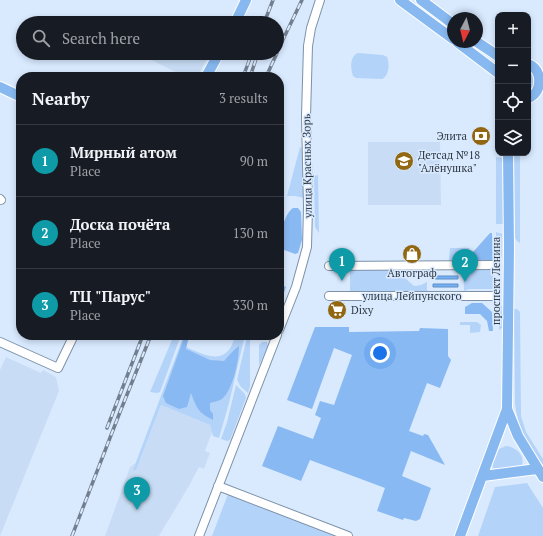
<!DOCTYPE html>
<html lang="en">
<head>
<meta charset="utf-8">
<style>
	body { margin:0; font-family:"PT Serif",serif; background:#20242c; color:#f1f3f6 }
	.controls { position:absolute; right:12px; top:12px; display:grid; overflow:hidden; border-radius:8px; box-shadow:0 2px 6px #0003 }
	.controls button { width:36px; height:36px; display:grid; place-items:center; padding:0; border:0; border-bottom:1px solid #363941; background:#171b24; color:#f1f3f6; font:20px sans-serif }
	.compass { position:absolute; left:447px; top:12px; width:36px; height:36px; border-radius:50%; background:#171b24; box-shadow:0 2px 6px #0003; rotate:187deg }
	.you { position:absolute; left:380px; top:353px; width:14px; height:14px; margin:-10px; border:3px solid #fff; border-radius:50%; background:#1a73e8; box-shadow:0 0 0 6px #1a73e833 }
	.badge { display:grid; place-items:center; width:26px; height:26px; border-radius:50%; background:#d93025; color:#fff; font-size:13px; font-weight:700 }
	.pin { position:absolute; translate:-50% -33px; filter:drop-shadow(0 1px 2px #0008) }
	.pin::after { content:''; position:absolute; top:21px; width:14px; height:12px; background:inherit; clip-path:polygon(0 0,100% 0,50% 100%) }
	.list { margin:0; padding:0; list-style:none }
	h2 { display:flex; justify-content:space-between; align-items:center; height:52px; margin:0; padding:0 16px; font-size:17px }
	h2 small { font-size:13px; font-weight:400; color:#9ea1a6 }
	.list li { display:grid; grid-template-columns:26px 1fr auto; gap:12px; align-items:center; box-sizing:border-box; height:72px; padding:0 16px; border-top:1px solid #363941 }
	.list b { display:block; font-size:15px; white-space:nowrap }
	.list p { margin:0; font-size:13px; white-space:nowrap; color:#9ea1a6 }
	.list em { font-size:13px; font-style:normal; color:#9ea1a6 }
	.icon { flex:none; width:22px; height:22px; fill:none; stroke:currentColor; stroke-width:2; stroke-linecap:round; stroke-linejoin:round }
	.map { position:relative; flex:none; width:543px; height:536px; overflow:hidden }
	.search { position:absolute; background:#171b24; box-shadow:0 2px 6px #0003; left:16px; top:16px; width:268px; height:44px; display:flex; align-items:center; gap:10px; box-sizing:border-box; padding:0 14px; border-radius:22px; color:#9ea1a6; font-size:15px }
	.panel { position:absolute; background:#171b24; box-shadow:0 2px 6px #0003; left:16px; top:72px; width:268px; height:268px; border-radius:16px }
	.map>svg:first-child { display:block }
	.built { fill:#c8ddf5 }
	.green { fill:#b4d3f9 }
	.forest { fill:#89b9f3 }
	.water { fill:#74b1f9; stroke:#608dc2 }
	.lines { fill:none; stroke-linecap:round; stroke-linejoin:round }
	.minor-casing { stroke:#7d91a8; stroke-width:10 }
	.major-casing { stroke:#fff; stroke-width:12 }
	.minor { stroke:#fff; stroke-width:8 }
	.major { stroke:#87b9f0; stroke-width:10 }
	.rail-casing { stroke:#737f8e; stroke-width:3.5 }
	.rail { stroke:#d9eaff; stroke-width:2; stroke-dasharray:6; stroke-linecap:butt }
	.labels { text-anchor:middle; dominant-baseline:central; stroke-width:3; stroke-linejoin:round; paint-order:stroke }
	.poi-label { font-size:11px; fill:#303943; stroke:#d9eaff; text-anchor:start }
	.street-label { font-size:11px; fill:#303943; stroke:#d9eaff }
</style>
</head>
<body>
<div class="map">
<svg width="543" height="536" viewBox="0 0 543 536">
	<rect width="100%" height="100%" fill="#d9eaff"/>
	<!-- built -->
	<path class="built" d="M138,53H210L197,77H185Z
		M368,142H440L441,205H368Z
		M6,357L41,373L43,370L56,377L59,391L0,536V370Z
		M161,405L210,425L212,432L205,451L210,453L204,469L199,467L189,486L159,536H105L130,467L140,460Z"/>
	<!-- green -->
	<path class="green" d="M358,53L383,55L387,57C390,64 389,76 382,79L356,78L353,76C350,68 350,56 358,53Z
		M528,71C537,76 537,86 528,91Z
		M300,147L303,149L304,198L295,196H287Z
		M514,153H520V243L517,241L515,238Z
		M496,157L502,158L503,160V224H496Z
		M318,175L319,233L315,227L314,176Z
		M496,232L502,234V257L496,258Z
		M450,248H470L462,259L449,260Z
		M463,268L493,269V289H469L464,291Z
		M350,269H414L405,278L414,286L421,285L427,282V291H350Z
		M503,306V327L499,330L498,307Z
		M514,309H517L520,312L521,416L526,432L543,459V465C528,448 518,427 515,404Z
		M460,322H477L481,325L480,332L470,333V325H460Z
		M174,335H181L160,392L157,393L150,392Z
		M184,335H190L186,347C207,356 227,367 235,336L233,335H245L229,403L219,438L213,436L210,425L161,405L136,470H133Z
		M247,337L250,339V386L248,393L241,387L237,380Z
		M262,342H267L268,346L259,366V345Z
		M236,385L245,394L246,398L230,440L227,441L221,439L227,422Z
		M506,446C516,447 525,455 522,465L495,469L493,468L492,465L499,449Z
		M527,483L543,508V536H478L495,487Z
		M228,494L337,536H212Z"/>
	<!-- forest -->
	<path class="forest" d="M293,208H298L301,212L302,240L298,253L295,254L279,248C279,237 284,214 293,208Z
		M490,233H492L493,260H466Z
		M279,284L286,287L279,306Z
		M472,303H482L492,312L493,331H489L487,321L480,314H465V307Z
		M315,327H349V332L419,331L420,328L448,329V356L451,360L440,388L427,383L409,431L423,436L424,434L428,435L445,465L411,451L402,476L431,488L420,519L416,521L404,518L403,520L377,511L385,488L310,460L301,481L262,466L278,426L313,439L321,418L315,415L320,401L334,405L352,355L334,348L312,409L287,400Z
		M185,335H189L186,349L210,360L224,361L234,350L239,346C239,360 233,390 222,399C219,401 213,402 210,403V410L213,414V420C198,412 197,409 191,393L187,407L179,409L166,403L163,396Z"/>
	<!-- water -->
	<path class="water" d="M433,276H458V279H433Z
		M433,284H458V287H433Z"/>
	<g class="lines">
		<!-- minor casing -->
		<g class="minor-casing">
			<path id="minor" d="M0,199L1,200
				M329,266L495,265
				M329,296H495
				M279,330L296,287L307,247L308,207L306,116L308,46L311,28L320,0
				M0,342L58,368L74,335
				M218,486L348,536
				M199,536L277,335"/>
		</g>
		<!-- major casing -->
		<g class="major-casing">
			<path id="major" d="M400,0L453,39
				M421,0L453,24
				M235,23L246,0
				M457,42L498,73
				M477,42L498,56
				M528,64C543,69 543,93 528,98
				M206,77L219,53
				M0,87L21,97
				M507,409L518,436L543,477
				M483,476L537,469
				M460,536L507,409L509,248L508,153"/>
		</g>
		<!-- minor -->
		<use href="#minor" class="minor"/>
		<!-- major -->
		<use href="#major" class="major"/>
		<!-- rail casing -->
		<g class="rail-casing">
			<path id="rail" d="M264,23L273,0
				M277,52L302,0
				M243,77L252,53
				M250,77L258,53
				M266,77L277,53
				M107,428L143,335
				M72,536L120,412L151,335"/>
		</g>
		<!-- rail -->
		<use href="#rail" class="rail"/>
	</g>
	<!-- icons -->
	<defs>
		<g id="bank-disc" transform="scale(1)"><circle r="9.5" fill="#926711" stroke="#d9eaff"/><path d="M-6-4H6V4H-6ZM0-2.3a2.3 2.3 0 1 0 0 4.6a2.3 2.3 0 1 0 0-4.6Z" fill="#fff"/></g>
		<g id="school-disc" transform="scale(1)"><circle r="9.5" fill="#926711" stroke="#d9eaff"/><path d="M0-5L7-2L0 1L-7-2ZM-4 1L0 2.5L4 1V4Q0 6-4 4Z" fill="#fff"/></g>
		<g id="shop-disc" transform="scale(1)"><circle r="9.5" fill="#926711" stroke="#d9eaff"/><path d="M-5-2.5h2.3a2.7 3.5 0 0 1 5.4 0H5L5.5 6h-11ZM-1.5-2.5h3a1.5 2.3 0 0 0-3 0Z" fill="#fff"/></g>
		<g id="supermarket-disc" transform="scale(1)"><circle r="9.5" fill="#926711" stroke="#d9eaff"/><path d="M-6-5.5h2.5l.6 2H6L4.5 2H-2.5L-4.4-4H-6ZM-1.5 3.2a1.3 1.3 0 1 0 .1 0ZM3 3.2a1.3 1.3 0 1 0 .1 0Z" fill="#fff"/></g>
	</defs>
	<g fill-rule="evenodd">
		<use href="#bank-disc" x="481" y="136"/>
		<use href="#school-disc" x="404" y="161"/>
		<use href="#shop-disc" x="412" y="254"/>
		<use href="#supermarket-disc" x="337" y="310"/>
	</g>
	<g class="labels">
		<!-- poi labels -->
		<g class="poi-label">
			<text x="467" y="136" text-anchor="end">Элита</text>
			<text x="418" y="155">Детсад №18<tspan x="418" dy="13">"Алёнушка"</tspan></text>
			<text x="412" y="273" text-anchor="middle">Автограф</text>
			<text x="351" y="310">Dixy</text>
		</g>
		<!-- street labels -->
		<g class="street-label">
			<text transform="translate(307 166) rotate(-91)">улица Красных Зорь</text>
			<text transform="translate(496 281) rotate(-90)">проспект Ленина</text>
			<text x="412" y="296">улица Лейпунского</text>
		</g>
	</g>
</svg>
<div class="controls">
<button>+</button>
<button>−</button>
<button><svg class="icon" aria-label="locate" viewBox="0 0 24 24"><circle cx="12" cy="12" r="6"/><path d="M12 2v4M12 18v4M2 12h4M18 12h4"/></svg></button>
<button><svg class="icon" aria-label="layers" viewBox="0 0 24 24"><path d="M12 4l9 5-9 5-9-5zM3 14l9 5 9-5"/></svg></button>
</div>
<svg class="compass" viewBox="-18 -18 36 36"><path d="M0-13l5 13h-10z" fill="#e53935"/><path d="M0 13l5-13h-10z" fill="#9ea1a6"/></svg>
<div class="you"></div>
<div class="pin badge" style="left:342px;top:281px;background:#0f9aa8">1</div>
<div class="pin badge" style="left:465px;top:282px;background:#0f9aa8">2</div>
<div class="pin badge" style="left:137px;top:510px;background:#0f9aa8">3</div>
<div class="search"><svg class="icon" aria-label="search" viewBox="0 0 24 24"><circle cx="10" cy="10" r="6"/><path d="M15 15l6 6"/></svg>Search here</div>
<section class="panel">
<h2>Nearby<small>3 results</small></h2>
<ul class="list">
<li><span class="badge" style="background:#0f9aa8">1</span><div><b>Мирный атом</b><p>Place</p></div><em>90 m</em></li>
<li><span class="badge" style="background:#0f9aa8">2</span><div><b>Доска почёта</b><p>Place</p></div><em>130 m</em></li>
<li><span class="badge" style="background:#0f9aa8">3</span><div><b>ТЦ &quot;Парус&quot;</b><p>Place</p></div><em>330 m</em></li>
</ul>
</section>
</div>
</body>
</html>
